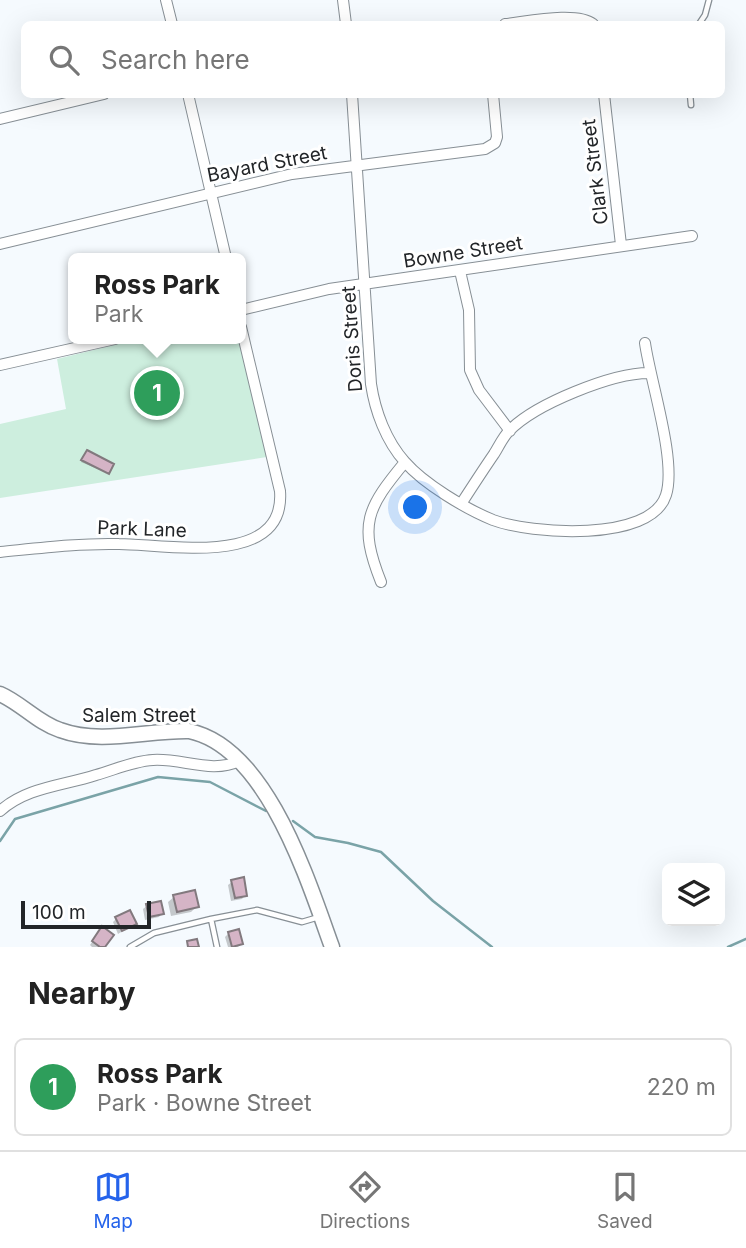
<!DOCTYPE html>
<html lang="en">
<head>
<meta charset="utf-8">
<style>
	body { margin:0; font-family:Inter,sans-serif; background:#f2f2f2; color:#222 }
	.controls { position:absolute; right:21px; bottom:21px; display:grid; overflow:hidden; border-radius:10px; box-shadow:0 7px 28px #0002 }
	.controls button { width:63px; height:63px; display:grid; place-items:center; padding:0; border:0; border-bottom:2px solid #e0e0e0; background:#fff; color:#222; font:35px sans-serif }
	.scale { position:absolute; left:21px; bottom:18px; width:130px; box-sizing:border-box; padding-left:7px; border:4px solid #222528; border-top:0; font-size:19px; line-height:24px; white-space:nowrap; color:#222528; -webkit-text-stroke:5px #fff; paint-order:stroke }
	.you { position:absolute; left:416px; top:508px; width:24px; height:24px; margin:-18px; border:5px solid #fff; border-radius:50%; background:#1a73e8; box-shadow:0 0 0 10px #1a73e833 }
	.badge { display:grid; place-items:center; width:46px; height:46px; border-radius:50%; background:#2563eb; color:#fff; font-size:23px; font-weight:700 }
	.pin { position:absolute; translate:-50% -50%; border:4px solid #fff; box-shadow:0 2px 7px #0006 }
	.popup { position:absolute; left:68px; top:253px; width:178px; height:91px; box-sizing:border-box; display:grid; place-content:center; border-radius:10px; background:#fff; filter:drop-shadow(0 2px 5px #0005); font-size:23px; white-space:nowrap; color:#767676 }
	.popup b { font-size:26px; color:#222 }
	.popup::after { content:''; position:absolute; left:50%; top:100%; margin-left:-14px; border:14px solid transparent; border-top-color:#fff }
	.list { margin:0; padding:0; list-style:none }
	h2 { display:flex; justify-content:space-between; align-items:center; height:91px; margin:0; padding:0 28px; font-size:30px }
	h2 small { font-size:23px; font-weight:400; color:#767676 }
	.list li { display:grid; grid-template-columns:46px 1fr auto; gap:21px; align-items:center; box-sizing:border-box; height:98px; margin:0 14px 14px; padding:0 14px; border:2px solid #e0e0e0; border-radius:10px }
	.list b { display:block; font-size:26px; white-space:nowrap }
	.list p { margin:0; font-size:23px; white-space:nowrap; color:#767676 }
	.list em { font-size:23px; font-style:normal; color:#767676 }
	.icon { flex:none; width:38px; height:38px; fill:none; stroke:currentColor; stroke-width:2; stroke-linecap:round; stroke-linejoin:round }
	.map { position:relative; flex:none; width:746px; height:947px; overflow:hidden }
	.search { position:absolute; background:#fff; box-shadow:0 7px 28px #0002; left:21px; right:21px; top:21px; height:77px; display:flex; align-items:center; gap:18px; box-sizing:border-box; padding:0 24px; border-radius:10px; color:#767676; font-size:26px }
	.sheet { height:203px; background:#fff }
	nav { display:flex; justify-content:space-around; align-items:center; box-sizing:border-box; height:98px; border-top:2px solid #e0e0e0; background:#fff; font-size:19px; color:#767676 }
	nav a { display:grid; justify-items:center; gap:4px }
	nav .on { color:#2563eb }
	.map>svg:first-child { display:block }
	.green { fill:#cdeede }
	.shadow { fill:#0003 }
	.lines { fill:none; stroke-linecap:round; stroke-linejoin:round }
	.stream { stroke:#7aa3a7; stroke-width:2.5 }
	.building { fill:#d5b4c6; stroke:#82797e; stroke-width:2 }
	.lane-casing { stroke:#878f95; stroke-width:7 }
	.street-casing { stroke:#878f95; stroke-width:12 }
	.secondary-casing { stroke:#878f95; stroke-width:17 }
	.lane { stroke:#fff; stroke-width:4.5 }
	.street { stroke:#fff; stroke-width:10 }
	.secondary { stroke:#fff; stroke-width:14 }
	.labels { text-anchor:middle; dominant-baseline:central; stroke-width:6; stroke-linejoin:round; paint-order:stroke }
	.street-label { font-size:19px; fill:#222528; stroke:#fff }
</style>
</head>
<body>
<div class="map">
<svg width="746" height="947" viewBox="0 0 746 947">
	<rect width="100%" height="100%" fill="#f5fafe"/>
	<!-- green -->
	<path class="green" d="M138,339H239L267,457L0,498V424L66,409L57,359Z"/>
	<!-- shadow -->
	<path class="shadow" d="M86,453L112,465L107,473L81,462Z
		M232,882L245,895L242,899L231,901L228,885Z
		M174,897L197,906L191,912L171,916L168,902Z
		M147,906L162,913L159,917L145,920L143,909Z
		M116,919L135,923L118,934L113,922Z
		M99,932L103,947H92L90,945Z
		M229,933L241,943L238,947H228L225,937Z"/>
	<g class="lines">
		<!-- stream -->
		<path class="stream" d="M293,821L315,837L348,843L381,852L433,901L492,947
			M0,841L15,819L158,777L210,782L266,811
			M728,947L746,939"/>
	</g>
	<!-- building -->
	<path class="building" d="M87,450L114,464L109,474L81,460Z
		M244,877L247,896L235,898L231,880Z
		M195,890L199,907L177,912L173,895Z
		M161,901L164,914L149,917L146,904Z
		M130,910L137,924L122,931L115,917Z
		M102,926L114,935L105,947H100L92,941Z
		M239,929L243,944L232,947L228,932Z
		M197,939L199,947H188L187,941Z"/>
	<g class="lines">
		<!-- lane casing -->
		<g class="lane-casing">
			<path id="lane" d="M699,24L705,15L709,0
				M690,94L691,105
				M211,919L257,910L302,922L319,917
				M130,947L154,933L211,919L217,947"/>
		</g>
		<!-- street casing -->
		<g class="street-casing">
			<path id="street" d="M166,0L172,24
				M343,0L346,24
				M505,24C526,22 577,11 593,24
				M188,94L226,258
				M352,94L371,384C375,411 386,441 405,462C424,484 466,509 493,520C530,534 651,543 666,495C677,461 650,380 645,343
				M604,94L621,245
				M0,119L104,94
				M0,244L292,174L485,149L495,143L497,137L493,94
				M460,271L469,310L470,370L479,390L510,431
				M241,310L329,289L692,236
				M0,365L115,339
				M461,504C472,487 483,470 494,454C499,446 503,437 509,431C535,404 612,373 649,373
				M0,552C40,548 79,543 119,544C164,544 286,569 280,491L241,327
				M381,582C358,524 367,508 405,462
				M0,811C27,787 62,786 96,775C114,770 133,761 153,760C182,758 212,774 239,761"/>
		</g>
		<!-- secondary casing -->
		<g class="secondary-casing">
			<path id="secondary" d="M0,694C21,703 38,723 60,730C101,745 147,730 189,731C267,747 308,881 332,947"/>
		</g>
		<!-- lane -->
		<use href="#lane" class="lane"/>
		<!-- street -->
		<use href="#street" class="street"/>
		<!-- secondary -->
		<use href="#secondary" class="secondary"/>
	</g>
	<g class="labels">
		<!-- street labels -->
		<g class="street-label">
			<text transform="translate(267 164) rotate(-11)">Bayard Street</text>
			<text transform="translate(595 172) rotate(-97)">Clark Street</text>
			<text transform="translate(463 252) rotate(-9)">Bowne Street</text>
			<text transform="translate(352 339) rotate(-94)">Doris Street</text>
			<text transform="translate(142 529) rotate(2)">Park Lane</text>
			<text x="139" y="715">Salem Street</text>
		</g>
	</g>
</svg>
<div class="controls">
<button><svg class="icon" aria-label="layers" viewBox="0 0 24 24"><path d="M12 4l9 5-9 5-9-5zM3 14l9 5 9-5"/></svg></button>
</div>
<div class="scale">100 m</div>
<div class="you"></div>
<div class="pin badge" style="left:157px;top:393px;background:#2e9e5b">1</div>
<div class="popup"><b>Ross Park</b>Park</div>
<div class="search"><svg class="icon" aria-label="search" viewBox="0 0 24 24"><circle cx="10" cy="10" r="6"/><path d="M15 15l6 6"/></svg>Search here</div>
</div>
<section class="sheet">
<h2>Nearby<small></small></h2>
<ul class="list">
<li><span class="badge" style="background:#2e9e5b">1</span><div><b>Ross Park</b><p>Park · Bowne Street</p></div><em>220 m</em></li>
</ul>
</section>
<nav>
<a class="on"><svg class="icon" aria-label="map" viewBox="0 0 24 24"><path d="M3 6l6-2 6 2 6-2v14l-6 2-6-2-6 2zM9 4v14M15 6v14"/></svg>Map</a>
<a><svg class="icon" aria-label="directions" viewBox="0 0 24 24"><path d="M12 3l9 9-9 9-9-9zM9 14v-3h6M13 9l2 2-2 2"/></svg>Directions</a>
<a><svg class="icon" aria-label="saved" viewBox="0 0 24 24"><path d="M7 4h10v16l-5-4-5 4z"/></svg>Saved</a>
</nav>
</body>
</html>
